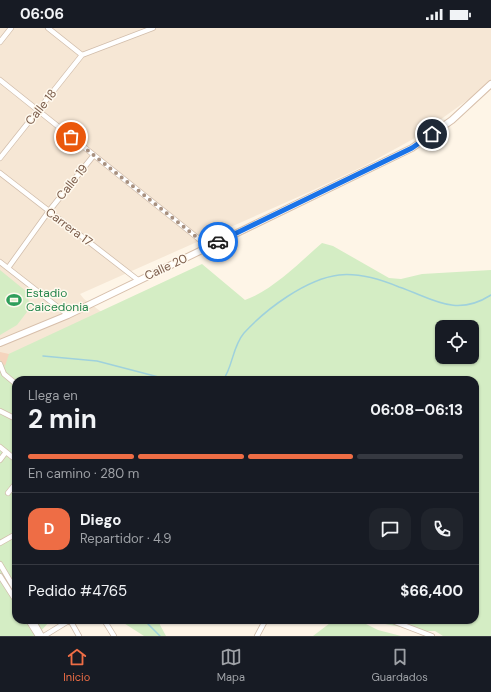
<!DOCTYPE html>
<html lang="es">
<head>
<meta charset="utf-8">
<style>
  :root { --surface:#171b24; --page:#20242c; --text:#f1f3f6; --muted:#9ea1a6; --line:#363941; --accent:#ee6d45 }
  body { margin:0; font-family:"DM Sans",sans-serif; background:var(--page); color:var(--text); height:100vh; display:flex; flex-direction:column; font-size:15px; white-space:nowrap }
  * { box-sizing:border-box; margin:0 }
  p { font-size:13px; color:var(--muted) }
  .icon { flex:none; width:22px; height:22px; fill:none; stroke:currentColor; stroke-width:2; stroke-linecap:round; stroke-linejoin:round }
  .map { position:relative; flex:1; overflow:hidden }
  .side { position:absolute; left:12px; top:348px; width:467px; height:248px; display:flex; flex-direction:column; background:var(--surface); border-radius:12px; box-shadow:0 1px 3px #0004 }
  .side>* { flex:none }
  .tools { position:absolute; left:435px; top:292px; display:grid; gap:8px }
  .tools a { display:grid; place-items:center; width:44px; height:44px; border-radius:8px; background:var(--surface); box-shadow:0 1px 3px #0004; font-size:20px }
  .pin { position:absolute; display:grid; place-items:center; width:34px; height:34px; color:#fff; margin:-17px; border:2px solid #fff; border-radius:50%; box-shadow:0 1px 4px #0007 }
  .courier { position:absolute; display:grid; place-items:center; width:40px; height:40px; margin:-20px; border:3px solid #1a73e8; border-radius:50%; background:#fff; color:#222; box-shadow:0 1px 5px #0007 }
  .headline em { font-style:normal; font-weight:700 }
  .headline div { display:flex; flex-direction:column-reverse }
  .headline { display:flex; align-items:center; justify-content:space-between; height:68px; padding:0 16px }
  h1 { font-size:26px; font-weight:700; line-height:30px }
  .bar { display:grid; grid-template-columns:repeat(4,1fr); gap:6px 4px; align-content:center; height:48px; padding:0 16px }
  .bar i { height:5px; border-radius:3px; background:var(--line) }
  .bar .current { background:var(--accent) }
  .bar p { grid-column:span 4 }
  .line { display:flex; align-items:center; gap:10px; padding:0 16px; border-top:1px solid var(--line) }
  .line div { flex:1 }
  .round { display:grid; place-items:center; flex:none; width:42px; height:42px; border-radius:12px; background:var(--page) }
  .status { display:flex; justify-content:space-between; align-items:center; height:28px; padding:0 20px; background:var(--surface); direction:ltr }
  .status svg { height:11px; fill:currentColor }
  .tab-bar { display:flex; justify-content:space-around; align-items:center; height:56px; border-top:1px solid var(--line); background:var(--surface); font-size:11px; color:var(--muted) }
  .tab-bar a { display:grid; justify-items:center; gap:2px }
  .tab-bar .current { color:var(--accent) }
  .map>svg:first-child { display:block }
  .residential { fill:#f6e7d5 }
  .green { fill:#d4edc4; fill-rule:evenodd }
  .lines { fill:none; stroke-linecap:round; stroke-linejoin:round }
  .stream { stroke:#9fd1dc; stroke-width:1.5 }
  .building { fill:#f5d4bd }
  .street-casing { stroke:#d1bdab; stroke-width:6 }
  .secondary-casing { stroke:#d7bfab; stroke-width:8 }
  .street { stroke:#fff; stroke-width:4.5 }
  .secondary { stroke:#fff; stroke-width:6 }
  .done { stroke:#a89180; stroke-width:4; stroke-dasharray:0 7.2 }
  .route { stroke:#1a73e8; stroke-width:5 }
  .labels { text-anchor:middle; stroke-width:3; stroke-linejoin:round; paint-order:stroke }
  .street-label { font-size:12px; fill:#7a5b49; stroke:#fff9ee }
  .leisure-label { font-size:12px; fill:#27864d; stroke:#fff9ee; text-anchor:start }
</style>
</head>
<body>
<div class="status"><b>06:06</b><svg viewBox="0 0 49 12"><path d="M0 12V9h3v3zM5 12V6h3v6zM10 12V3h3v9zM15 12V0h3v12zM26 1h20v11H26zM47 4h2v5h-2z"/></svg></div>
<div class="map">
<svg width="491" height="608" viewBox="0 0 491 608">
  <rect width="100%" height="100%" fill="#fef5e7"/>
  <path class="residential" d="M0 0H491V55L415 110 364 138 307 165 80 266 84 271 131 306 0 358Z"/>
  <path class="green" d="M322 215 333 218 389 250 401 251 422 246 491 242V225V608H443L435 603H422L380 595 372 592H475V352H16V592H51L38 606 40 608H0V330L202 236 245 272C273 262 300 234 322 215ZM442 299H472V329H442Z
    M0 242 27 264 30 280 17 297 0 307Z
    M119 592H160V597L166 608H144Z
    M334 592H358L378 602 401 608H313Z"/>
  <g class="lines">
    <path class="stream" d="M43 328 97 333 170 352
      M223 352C233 339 232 319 244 305 266 281 306 251 339 247 358 245 382 252 399 259 432 270 455 290 491 267
      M144 592 160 608"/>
  </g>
  <path class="building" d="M0 324 9 326 5 338 0 332Z"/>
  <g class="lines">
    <g class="street-casing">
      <path id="street" d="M48 0 82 27
        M0 14 11 0
        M82 27 153 0
        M0 52 209 219
        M0 130 82 27
        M0 145 138 252
        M0 234 68 287
        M8 240 49 183 94 127
        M0 336 4 346 16 356
        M0 383 16 391
        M0 419 16 432
        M0 432 6 424
        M8 465 16 455
        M0 515 16 506
        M0 536 16 563
        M0 548 16 573
        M28 592 38 608
        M33 592 42 608
        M104 592 114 608
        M390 592 432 608
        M44 608 70 592 79 608
        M257 608 265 593"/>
    </g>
    <g class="secondary-casing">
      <path id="secondary" d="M0 315 68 287 412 120 452 92 491 56"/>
    </g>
    <use href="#street" class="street"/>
    <use href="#secondary" class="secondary"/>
  </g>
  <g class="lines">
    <path class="done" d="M71 109 209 219 218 214"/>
    <path class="route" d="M218 214 412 120 432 106"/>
  </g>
  <defs>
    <g id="stadium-bare" transform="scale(1.2)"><path d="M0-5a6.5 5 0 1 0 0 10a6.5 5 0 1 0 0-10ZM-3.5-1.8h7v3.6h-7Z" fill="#2e9e5b" stroke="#fff9ee" stroke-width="2.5" paint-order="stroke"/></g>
  </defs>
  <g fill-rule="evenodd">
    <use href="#stadium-bare" x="14" y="272"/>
  </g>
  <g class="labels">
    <g class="street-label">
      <text transform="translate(41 79) rotate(-51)" y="4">Calle 18</text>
      <text transform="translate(72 154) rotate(-51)" y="4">Calle 19</text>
      <text transform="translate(69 199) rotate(37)" y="4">Carrera 17</text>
      <text transform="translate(166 239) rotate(-25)" y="4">Calle 20</text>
    </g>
    <g class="leisure-label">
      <text x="26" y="269">Estadio<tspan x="26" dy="14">Caicedonia</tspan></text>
    </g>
  </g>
</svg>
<div class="tools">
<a><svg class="icon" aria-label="locate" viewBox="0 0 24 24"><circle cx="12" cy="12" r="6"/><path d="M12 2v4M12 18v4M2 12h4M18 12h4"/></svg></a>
</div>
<div class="pin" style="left:71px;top:109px;background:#ea580c"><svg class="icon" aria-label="bag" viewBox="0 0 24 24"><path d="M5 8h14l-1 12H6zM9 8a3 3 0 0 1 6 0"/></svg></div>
<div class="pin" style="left:432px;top:106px;background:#1f2937"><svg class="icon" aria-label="home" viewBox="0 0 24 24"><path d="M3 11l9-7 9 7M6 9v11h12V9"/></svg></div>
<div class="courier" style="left:218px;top:214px"><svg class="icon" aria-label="car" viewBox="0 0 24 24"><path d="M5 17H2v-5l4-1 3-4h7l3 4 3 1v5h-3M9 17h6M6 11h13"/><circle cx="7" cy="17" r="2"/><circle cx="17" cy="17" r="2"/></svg></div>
<section class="side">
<div class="headline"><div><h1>2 min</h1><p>Llega en</p></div><em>06:08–06:13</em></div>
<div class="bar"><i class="current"></i><i class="current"></i><i class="current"></i><i></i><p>En camino · 280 m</p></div>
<div class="line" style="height:72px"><b class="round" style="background:var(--accent);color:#fff">D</b><div><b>Diego</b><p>Repartidor · 4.9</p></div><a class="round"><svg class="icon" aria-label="chat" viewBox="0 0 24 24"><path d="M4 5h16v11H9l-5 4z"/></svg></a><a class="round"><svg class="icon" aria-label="phone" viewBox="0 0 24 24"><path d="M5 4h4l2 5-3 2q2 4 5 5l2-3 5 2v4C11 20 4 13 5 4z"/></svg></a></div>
<div class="line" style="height:52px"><div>Pedido #4765</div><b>$66,400</b></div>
</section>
</div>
<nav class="tab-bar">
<a class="current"><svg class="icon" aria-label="home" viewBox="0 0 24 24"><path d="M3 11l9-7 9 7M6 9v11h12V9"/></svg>Inicio</a>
<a><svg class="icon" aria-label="map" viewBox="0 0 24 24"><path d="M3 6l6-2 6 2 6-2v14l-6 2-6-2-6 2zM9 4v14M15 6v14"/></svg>Mapa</a>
<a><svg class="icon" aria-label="saved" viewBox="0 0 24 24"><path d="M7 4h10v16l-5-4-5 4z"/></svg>Guardados</a>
</nav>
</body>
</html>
